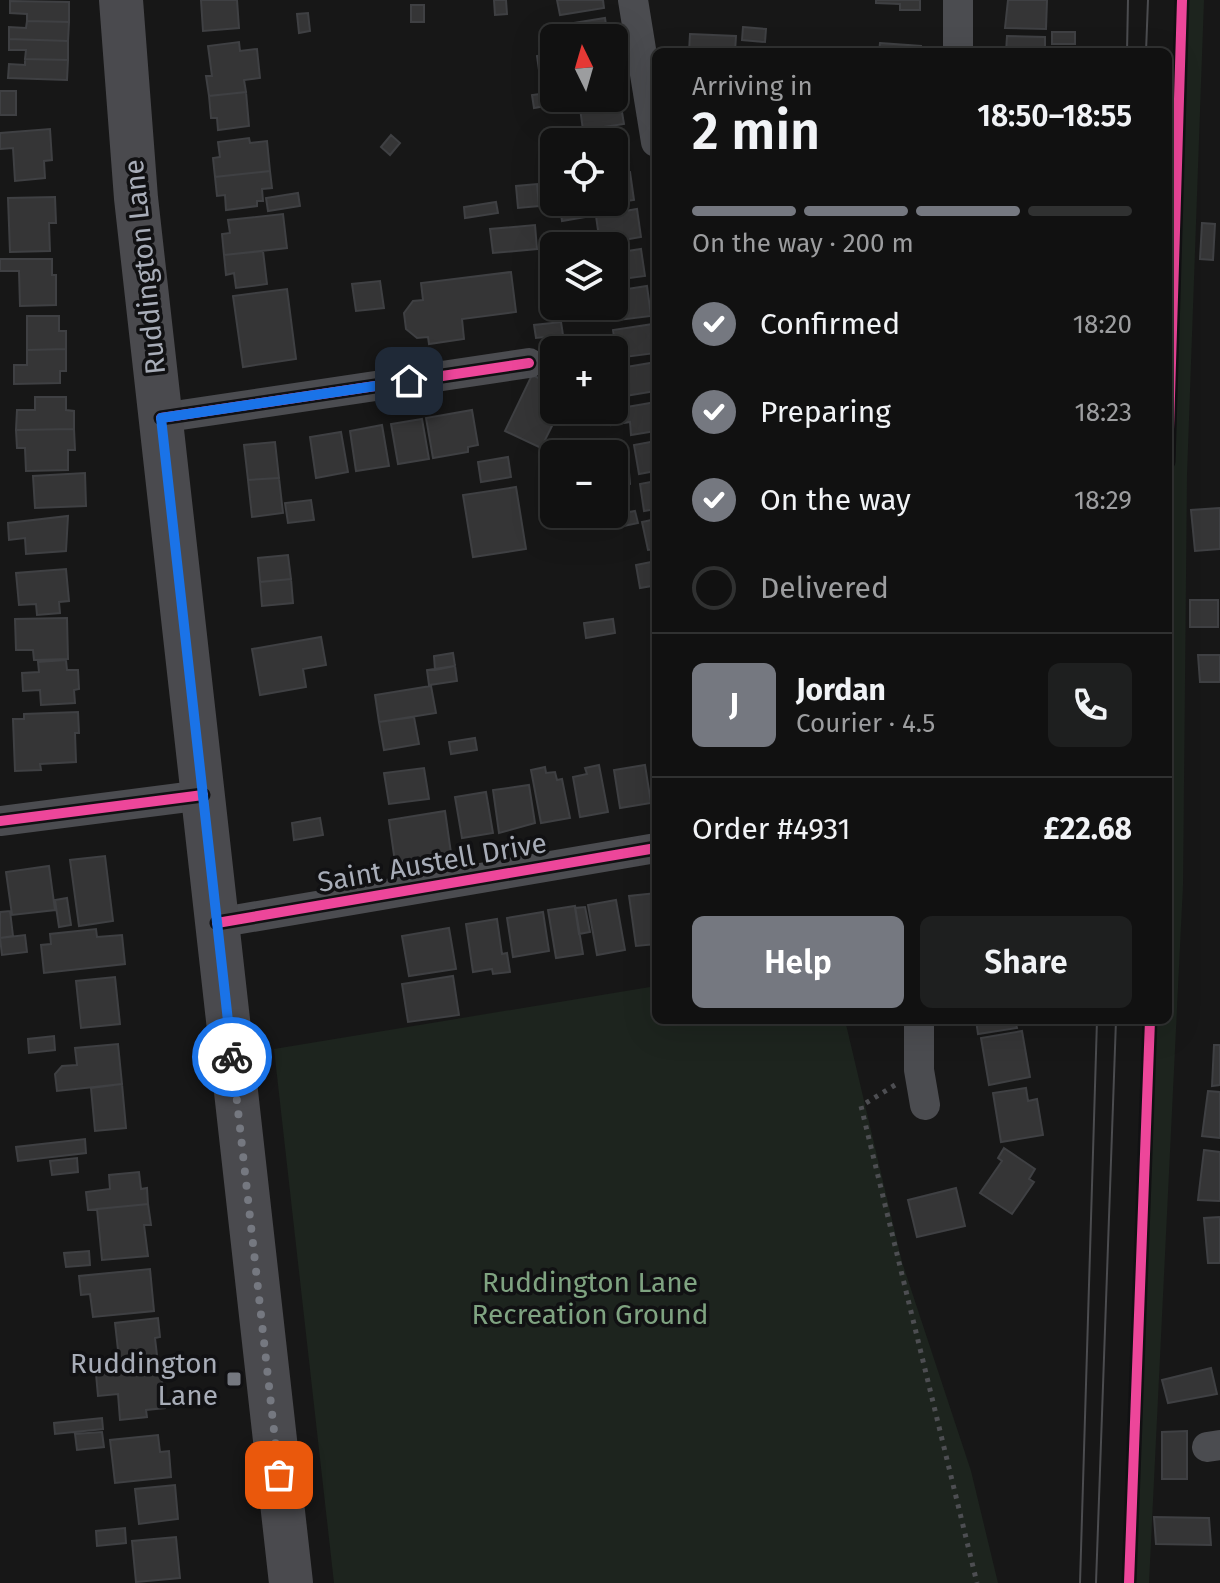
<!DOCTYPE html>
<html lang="en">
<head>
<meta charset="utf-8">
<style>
  :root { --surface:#111; --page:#1e1f1f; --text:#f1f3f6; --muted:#9c9d9f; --line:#303131; --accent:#757880 }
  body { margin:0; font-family:"Fira Sans",sans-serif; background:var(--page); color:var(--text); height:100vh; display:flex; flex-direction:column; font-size:30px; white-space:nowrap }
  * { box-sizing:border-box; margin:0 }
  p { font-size:26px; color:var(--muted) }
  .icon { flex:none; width:44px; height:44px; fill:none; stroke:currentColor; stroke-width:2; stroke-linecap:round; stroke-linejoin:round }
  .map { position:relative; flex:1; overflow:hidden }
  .side { position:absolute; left:652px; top:48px; width:520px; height:976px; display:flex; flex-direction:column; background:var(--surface); border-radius:12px; box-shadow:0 8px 32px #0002,0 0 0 2px var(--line) }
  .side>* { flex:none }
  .needle { width:52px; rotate:355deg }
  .fabs { position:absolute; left:540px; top:24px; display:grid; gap:16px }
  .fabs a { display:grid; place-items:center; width:88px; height:88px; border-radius:12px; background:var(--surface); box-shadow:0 8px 32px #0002,0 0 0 2px var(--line); font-size:40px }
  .pin { position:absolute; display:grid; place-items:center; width:68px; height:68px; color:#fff; margin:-34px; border-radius:16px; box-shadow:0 4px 12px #0006 }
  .courier { position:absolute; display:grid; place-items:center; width:80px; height:80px; margin:-40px; border:6px solid #1a73e8; border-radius:50%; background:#fff; color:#222; box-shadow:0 2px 10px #0007 }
  .head em { font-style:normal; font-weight:600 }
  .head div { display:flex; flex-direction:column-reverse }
  .head { display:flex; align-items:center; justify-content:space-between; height:136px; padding:0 40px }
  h1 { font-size:52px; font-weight:600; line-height:60px }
  .bar { display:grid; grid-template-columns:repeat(4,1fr); gap:12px 8px; align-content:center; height:96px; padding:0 40px }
  .bar i { height:10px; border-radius:6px; background:var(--line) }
  .bar .selected { background:var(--accent) }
  .bar p { grid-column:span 4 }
  .line { display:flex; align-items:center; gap:20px; padding:0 40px; border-top:2px solid var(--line) }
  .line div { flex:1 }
  .round { display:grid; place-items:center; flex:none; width:84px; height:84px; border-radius:12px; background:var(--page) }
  ol { padding:0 40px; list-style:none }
  li { display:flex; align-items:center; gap:24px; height:88px }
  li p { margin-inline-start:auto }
  li .icon { padding:8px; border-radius:50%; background:var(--accent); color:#fff; stroke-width:4 }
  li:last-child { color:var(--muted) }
  li i { width:44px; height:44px; border:4px solid var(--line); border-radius:50% }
  .action { display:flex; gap:16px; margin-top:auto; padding:16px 40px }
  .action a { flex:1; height:92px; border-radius:12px; background:var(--accent); color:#fff; font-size:32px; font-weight:600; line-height:92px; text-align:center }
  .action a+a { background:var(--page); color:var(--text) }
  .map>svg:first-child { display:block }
  .green { fill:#1d241e }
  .building { fill:#353536; stroke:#3f4043; stroke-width:2 }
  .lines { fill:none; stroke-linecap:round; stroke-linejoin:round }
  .path { stroke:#4d4e52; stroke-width:5; stroke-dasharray:4 6; stroke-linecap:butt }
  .minor { stroke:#4b4c50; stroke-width:30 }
  .secondary { stroke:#4a4a4e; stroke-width:44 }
  .tram { stroke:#4b4c4f; stroke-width:2 }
  .cycleway-casing { stroke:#111113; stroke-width:15 }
  .cycleway { stroke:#ed469a; stroke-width:10 }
  .done { stroke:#757880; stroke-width:8; stroke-dasharray:0 14.4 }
  .route { stroke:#1a73e8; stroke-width:10 }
  .poi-dot { fill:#757880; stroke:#111113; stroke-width:3 }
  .labels { text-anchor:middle; stroke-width:7; stroke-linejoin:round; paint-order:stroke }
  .street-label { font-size:28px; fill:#a8adb8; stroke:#111113 }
  .park-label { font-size:28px; fill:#7fa381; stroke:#111113 }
  .poi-label { font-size:28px; fill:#a8adb8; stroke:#111113; text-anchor:end }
</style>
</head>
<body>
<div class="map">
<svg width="1220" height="1583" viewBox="0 0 1220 1583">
  <rect width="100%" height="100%" fill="#171717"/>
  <path class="green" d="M1187 0H1204L1187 475 1183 885 1149 1583H1132L1155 1020H1168V591Z
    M656 986V1020H845L902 1262 971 1471 998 1583H334L274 1049Z"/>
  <path class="building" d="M201 0H237L239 28 203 31Z
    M494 0H506L507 14 495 15Z
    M557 0H603L604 8 560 15Z
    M876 0H920V10H900V4L876 3Z
    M1008 0H1047L1046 29 1005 28Z
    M10 1 69 2V22L27 21V14L10 13Z
    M411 5H424V22H411Z
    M308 13 310 31 299 33 297 14Z
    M605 18 608 38H569L567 24Z
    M27 21 69 22 68 41 9 39V27L26 28Z
    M743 27 766 29 765 42 742 40Z
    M1052 32H1075V44H1052Z
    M690 34 736 36 735 52H689Z
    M1007 36 1045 37V52H1003H1006Z
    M9 39 68 41V60L25 59 26 50H9Z
    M239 42 240 51 257 49 260 78 244 80 246 92 209 96 206 76H212L208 46Z
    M880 43 921 46V52H879Z
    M554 53V67L539 70 537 56Z
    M25 59 68 60 67 80 8 78 9 64 25 65Z
    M0 91H16V115H0Z
    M246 92 249 126 218 130 217 118H211L209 96Z
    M554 92 557 104 534 108 532 95Z
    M619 94 624 124 583 130 579 101 614 98Z
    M50 129 52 160 44 161 45 178 15 181 13 148 0 149V133Z
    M624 132 629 162 614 164V142H584V139Z
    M391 135 400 143 390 155 381 147Z
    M249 138 250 143 267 141 270 171 215 177 213 158 220 157 218 142Z
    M270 171 272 188 262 189 263 201H257V206L226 210 225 195 217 196 215 177Z
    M630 172 634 200 586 207V202H614V174Z
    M537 184 539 206 518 208 516 186Z
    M298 193 300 206 268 211 266 198Z
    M55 197 56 223H49L50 251 10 252 8 198Z
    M496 202 498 213 465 218 464 207Z
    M585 204 586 217 562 221 560 207Z
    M637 209 641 237 600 244 596 216Z
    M283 214 287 248 224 255 222 234 230 233 228 220Z
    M1202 223 1215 224 1213 260 1200 259Z
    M535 225 537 249 493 253 490 229Z
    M641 249 645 276 614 280V253Z
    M263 251 267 284 236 288 234 273 226 275 224 255Z
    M0 259H52V275H56V305L20 306 19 271H0Z
    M511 272 516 312 462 319 464 339 429 344 428 337 417 338 406 329 404 313 413 301 423 300 421 283Z
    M380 281 384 308 356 311 352 284Z
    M647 286 651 316 611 321 609 306H614V291Z
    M287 289 296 359 243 367 233 296Z
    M27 316H59V331H66V349L27 350Z
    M561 322 563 335 536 338 534 325Z
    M653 324 656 353 617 358 613 330Z
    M66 349V371H60V383L14 384V365H27V350Z
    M656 362V391L625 396 620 368Z
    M532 375 554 385V410H560L541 448 505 431Z
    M35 397H66V410L74 411V429L16 430 17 410H35Z
    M656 402V431L631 435 630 422 611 425 609 410Z
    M472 410 478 445 468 447V452L433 458 426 418Z
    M422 419 429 459 398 464 391 424Z
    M382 425 389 466 356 471 350 431Z
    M74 429 75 450H68V470L26 471 25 448H17L16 430Z
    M341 432 348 472 316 478 310 437Z
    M656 441V471L639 474 634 445Z
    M275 442 279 478 248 480 244 445Z
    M508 457 511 477 481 482 478 462Z
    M629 472 630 484 614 487V475Z
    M85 473 86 506 35 508 33 476Z
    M279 478 283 513 252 517 248 480Z
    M656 481V509L644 511 640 484Z
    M516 487 526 549 473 557 463 495Z
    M311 500 314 520 288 523 285 503Z
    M1220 508V549L1195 551 1191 510Z
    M635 511 638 523 614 528 612 515Z
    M68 516 66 551 26 554 25 538 9 540 8 523Z
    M656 519V549L648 550 642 522Z
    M288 555 291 579 260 582 258 558Z
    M656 561V590H653L652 586 640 588 636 565Z
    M66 569 69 601 59 602 60 613 37 615 36 604 19 605 16 573Z
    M291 579 293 603 262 606 260 582Z
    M1190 600H1218V627H1190Z
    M67 618 68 659 34 660 33 650H16L15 619Z
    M613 619 615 633 586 638 584 623Z
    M321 637 326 665 303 669 306 687 260 695 252 649Z
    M453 653 455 666 435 670 434 656Z
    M1198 655H1220V682H1200Z
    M66 660 67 670H78L79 689 74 690 75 703 41 705 40 690 23 691 22 673 39 672 38 662Z
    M455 666 457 681 429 685 427 670Z
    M431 686 436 713 379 722 375 695Z
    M78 712 79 733H75L76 762 40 764 41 770 15 771 13 719H24V714Z
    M414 717 419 744 384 750 379 722Z
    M475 738 477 750 451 754 449 742Z
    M599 765 608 812 580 817 573 777 587 774 585 768Z
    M645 765 651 803 620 808 614 770Z
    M545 767 546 773 555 772 557 780 562 779 570 818 541 823 531 770Z
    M424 768 429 799 389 804 384 773Z
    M529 785 535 823 499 833 493 790Z
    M486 792 493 833 462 838 455 797Z
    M445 811 451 853 395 862 389 820Z
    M320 818 323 835 294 840 292 823Z
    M105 856 113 921 79 926 70 860Z
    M49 866 55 910 12 915 6 872Z
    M656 893V944L636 946 629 896Z
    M67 898 71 925 59 927 55 900Z
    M616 900 625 950 597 955 588 905Z
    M575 906 583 954 556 958 548 910Z
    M585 907 590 932 579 934 575 908Z
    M10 911 13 936 0 938V912Z
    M543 912 549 951 513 957 507 918Z
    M497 919 502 954 507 953 510 972 493 974 492 969 473 972 466 924Z
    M449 928 456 969 409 976 402 936Z
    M96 929 97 937 122 935 125 964 44 973 41 945 51 944 50 934Z
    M25 935 27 952 2 955 0 938Z
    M453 976 459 1015 408 1022 402 984Z
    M115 977 120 1024 81 1028 76 981Z
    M976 1020H1015L1017 1028 978 1034Z
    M1022 1031 1030 1077 989 1085 981 1038Z
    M54 1036 55 1050 29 1053 28 1039Z
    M118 1044 122 1084 57 1091 55 1074 62 1066 77 1065 75 1048Z
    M1214 1045H1220V1085L1212 1086Z
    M122 1084 126 1128 95 1131 91 1088Z
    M1026 1088 1028 1101 1037 1099 1043 1135 1001 1142 993 1093Z
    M1208 1091 1220 1092V1138L1202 1136Z
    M85 1139 86 1153 18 1161 16 1147Z
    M1004 1148 1035 1169 1029 1179 1034 1182 1012 1214 980 1193 1002 1161 998 1158Z
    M1204 1150 1220 1152V1201L1198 1200Z
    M77 1158 78 1172 52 1175 50 1161Z
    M139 1172 141 1189 147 1188 148 1204 88 1210 86 1192 110 1189 109 1175Z
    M956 1188 965 1226 917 1237 908 1200Z
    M148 1204 151 1225H144L148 1256 102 1260 97 1209Z
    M1220 1217V1263H1208L1204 1218Z
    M89 1251 90 1265 66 1267 64 1253Z
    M150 1269 154 1311 93 1317 90 1294 81 1295 79 1276Z
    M158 1318 160 1337 155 1338 158 1364 120 1368 115 1323Z
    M1211 1368 1217 1394 1168 1403 1162 1380Z
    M142 1369V1373L161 1371 165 1408 146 1410 147 1417 120 1420 118 1394 98 1396 96 1374Z
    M102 1418 103 1429 55 1434 54 1423Z
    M1187 1431V1479H1162V1432Z
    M102 1432 104 1447 77 1450 75 1434Z
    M158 1435 160 1452 169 1451 171 1477 115 1483 110 1440Z
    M175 1485 178 1519 139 1524 135 1489Z
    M1154 1517 1209 1518 1211 1545 1156 1544Z
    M125 1528 126 1543 97 1546 96 1531Z
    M176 1537 180 1578 136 1582 132 1541Z"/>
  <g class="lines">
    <path class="path" d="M895 1085 861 1106 977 1583"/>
    <path class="minor" d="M633 0 656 142
      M958 0V52
      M161 418 529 363
      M0 821 203 795
      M217 923 656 848
      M919 1020V1070L925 1105
      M1207 1447 1220 1445"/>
    <path class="secondary" d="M121 0 136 198 291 1583"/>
    <path class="tram" d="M1127 52 1128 0
      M1146 52 1148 0
      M1080 1583 1097 1020
      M1096 1583 1116 1020"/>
    <g class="cycleway-casing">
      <path id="cycleway" d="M161 418 529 363
        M1168 462 1182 0
        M0 821 203 795
        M217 923 656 848
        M1129 1583 1150 1020"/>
    </g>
    <use href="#cycleway" class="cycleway"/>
  </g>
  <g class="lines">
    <path class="done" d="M232 1057 279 1475"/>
    <path class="route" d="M232 1057 161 418 409 381"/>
  </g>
  <rect class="poi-dot" x="226" y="1371" width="16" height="16" rx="4"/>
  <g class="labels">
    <g class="street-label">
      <text transform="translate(144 267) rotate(-96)" y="10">Ruddington Lane</text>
      <text transform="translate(432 862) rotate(-10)" y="10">Saint Austell Drive</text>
    </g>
    <g class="park-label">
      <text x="590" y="1292">Ruddington Lane<tspan x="590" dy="32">Recreation Ground</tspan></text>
    </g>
    <g class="poi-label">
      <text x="218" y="1373">Ruddington<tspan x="218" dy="32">Lane</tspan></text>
    </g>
  </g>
</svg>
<div class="fabs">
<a><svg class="needle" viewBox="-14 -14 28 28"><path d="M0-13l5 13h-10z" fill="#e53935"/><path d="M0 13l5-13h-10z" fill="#9c9d9f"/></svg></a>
<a><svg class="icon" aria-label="locate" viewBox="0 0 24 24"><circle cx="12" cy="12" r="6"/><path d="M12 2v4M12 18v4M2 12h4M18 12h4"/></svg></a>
<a><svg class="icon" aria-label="layers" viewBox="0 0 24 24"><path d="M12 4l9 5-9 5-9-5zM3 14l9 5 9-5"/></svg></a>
<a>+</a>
<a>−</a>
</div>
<div class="pin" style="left:279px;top:1475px;background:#ea580c"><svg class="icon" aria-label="bag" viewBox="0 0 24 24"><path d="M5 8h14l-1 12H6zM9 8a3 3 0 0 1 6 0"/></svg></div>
<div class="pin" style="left:409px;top:381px;background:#1f2937"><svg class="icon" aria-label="home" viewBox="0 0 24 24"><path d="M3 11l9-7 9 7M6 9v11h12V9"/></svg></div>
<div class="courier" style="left:232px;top:1057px"><svg class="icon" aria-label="bike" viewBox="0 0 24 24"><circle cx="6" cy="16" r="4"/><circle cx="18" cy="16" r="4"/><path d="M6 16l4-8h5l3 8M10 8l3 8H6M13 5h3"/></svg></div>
<section class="side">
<div class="head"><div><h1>2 min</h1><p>Arriving in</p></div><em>18:50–18:55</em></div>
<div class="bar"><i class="selected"></i><i class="selected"></i><i class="selected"></i><i></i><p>On the way · 200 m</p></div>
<ol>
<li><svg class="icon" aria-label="check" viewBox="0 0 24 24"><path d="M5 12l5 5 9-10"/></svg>Confirmed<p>18:20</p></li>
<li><svg class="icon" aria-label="check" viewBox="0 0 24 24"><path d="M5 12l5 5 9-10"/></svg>Preparing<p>18:23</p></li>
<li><svg class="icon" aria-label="check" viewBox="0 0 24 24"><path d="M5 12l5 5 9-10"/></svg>On the way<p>18:29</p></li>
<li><i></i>Delivered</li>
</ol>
<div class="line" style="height:144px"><b class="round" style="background:var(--accent);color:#fff">J</b><div><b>Jordan</b><p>Courier · 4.5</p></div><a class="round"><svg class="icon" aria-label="phone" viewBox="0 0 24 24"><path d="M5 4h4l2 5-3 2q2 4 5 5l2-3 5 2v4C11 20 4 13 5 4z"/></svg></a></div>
<div class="line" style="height:104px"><div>Order #4931</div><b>£22.68</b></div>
<div class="action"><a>Help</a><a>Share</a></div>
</section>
</div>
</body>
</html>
